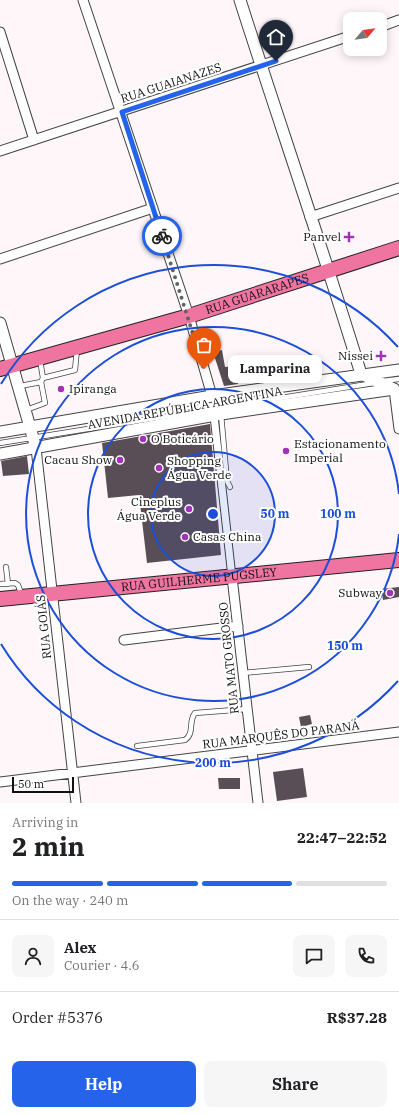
<!DOCTYPE html>
<html lang="en">
<head>
<meta charset="utf-8">
<style>
  :root { --surface:#fff; --page:#f6f6f6; --text:#202124; --muted:#757577; --line:#e0e0e0; --accent:#2563eb }
  body { margin:0; font-family:"IBM Plex Serif",serif; background:var(--page); color:var(--text); height:100vh; display:flex; flex-direction:column; font-size:15px; white-space:nowrap }
  * { box-sizing:border-box; margin:0 }
  p { font-size:13px; color:var(--muted) }
  .icon { flex:none; width:22px; height:22px; fill:none; stroke:currentColor; stroke-width:2; stroke-linecap:round; stroke-linejoin:round }
  .map { position:relative; height:803px; overflow:hidden }
  .details { display:flex; flex-direction:column; background:var(--surface); flex:1 }
  .details>* { flex:none }
  .needle { width:26px; rotate:61deg }
  .buttons { position:absolute; left:343px; top:12px; display:grid; gap:8px }
  .buttons a { display:grid; place-items:center; width:44px; height:44px; border-radius:8px; background:var(--surface); box-shadow:0 2px 10px #0003; font-size:20px }
  .scale { position:absolute; left:12px; bottom:10px; width:62px; box-sizing:border-box; padding-left:4px; border:2px solid #111; border-top:0; font-size:11px; line-height:14px; white-space:nowrap; color:#111; -webkit-text-stroke:3px #fff; paint-order:stroke }
  .pin { position:absolute; display:grid; place-items:center; width:34px; height:34px; color:#fff; margin:-41px -17px; border-radius:50% 50% 50% 0; rotate:-45deg; box-shadow:0 0 4px #0007 }
  .pin .icon { rotate:45deg }
  .courier { position:absolute; display:grid; place-items:center; width:40px; height:40px; margin:-20px; border:3px solid #2563eb; border-radius:50%; background:#fff; color:#222; box-shadow:0 1px 5px #0007 }
  .bubble { position:absolute; height:28px; border-radius:8px; background:var(--surface); box-shadow:0 2px 10px #0003; font-size:13px; font-weight:700; line-height:28px; text-align:center }
  .head em { font-style:normal; font-weight:700 }
  .head div { display:flex; flex-direction:column-reverse }
  .head { display:flex; align-items:center; justify-content:space-between; height:68px; padding:0 12px }
  h1 { font-size:26px; font-weight:700; line-height:30px }
  .bar { display:grid; grid-template-columns:repeat(4,1fr); gap:6px 4px; align-content:center; height:48px; padding:0 12px }
  .bar i { height:5px; border-radius:3px; background:var(--line) }
  .bar .current { background:var(--accent) }
  .bar p { grid-column:span 4 }
  .line { display:flex; align-items:center; gap:10px; padding:0 12px; border-top:1px solid var(--line) }
  .line div { flex:1 }
  .round { display:grid; place-items:center; flex:none; width:42px; height:42px; border-radius:8px; background:var(--page) }
  .action { display:flex; gap:8px; margin-top:auto; padding:8px 12px }
  .action a { flex:1; height:46px; border-radius:8px; background:var(--accent); color:#fff; font-size:16px; font-weight:700; line-height:46px; text-align:center }
  .action a+a { background:var(--page); color:var(--text) }
  .map>svg:first-child { display:block }
  .building { fill:#594e56 }
  .lines { fill:none; stroke-linecap:round; stroke-linejoin:round }
  .service-casing { stroke:#444; stroke-width:6 }
  .pedestrian-casing { stroke:#444; stroke-width:9 }
  .minor-casing { stroke:#444; stroke-width:11 }
  .tertiary-casing { stroke:#444; stroke-width:13 }
  .primary-casing { stroke:#222; stroke-width:16 }
  .service { stroke:#fff; stroke-width:4.5 }
  .pedestrian { stroke:#fff; stroke-width:7 }
  .minor { stroke:#fff; stroke-width:9 }
  .tertiary { stroke:#fff; stroke-width:11 }
  .primary { stroke:#ef74a0; stroke-width:14 }
  .done { stroke:#646162; stroke-width:4; stroke-dasharray:0 7.2 }
  .route { stroke:#2563eb; stroke-width:5 }
  .ring { fill:none; stroke:#1d4ed8; stroke-width:2 }
  .poi-dot { fill:#a431b9; stroke:#fff; stroke-width:1.5 }
  .labels { text-anchor:middle; stroke-width:4; stroke-linejoin:round; paint-order:stroke }
  .street-label { font-size:12px; fill:#111; stroke:#fff }
  .poi-label { font-size:12px; fill:#111; stroke:#fff; text-anchor:end }
  .centre { fill:#1d4ed8; stroke:#fff; stroke-width:2 }
  .ring-label { font-size:12px; text-anchor:middle; font-weight:bold; fill:#1d4ed8; stroke:#fff; stroke-width:4; stroke-linejoin:round; paint-order:stroke }
</style>
</head>
<body>
<div class="map">
<svg width="399" height="803" viewBox="0 0 399 803">
  <rect width="100%" height="100%" fill="#fef6f8"/>
  <path class="building" d="M222 350 225 367 235 366 238 384 224 386 213 352Z
    M210 424 221 555 147 563 139 495 108 498 102 443Z
    M27 456 29 474 3 476 1 461Z
    M399 587V597L383 600 381 589Z
    M310 715 312 724 301 727 299 717Z
    M303 768 307 797 277 801 273 772Z
    M218 778H240V789H219Z"/>
  <g class="lines">
    <g class="service-casing">
      <path id="service" d="M40 360 43 378
        M383 381 399 379
        M20 386 41 382
        M26 410 45 403 41 382 43 378 75 370 77 349
        M221 414 227 481 230 487
        M0 443 374 383
        M6 567 8 584
        M0 584 15 583 18 585 22 596
        M243 673 309 667
        M137 746 185 740C195 733 188 721 195 713L247 709"/>
    </g>
    <g class="pedestrian-casing">
      <path id="pedestrian" d="M214 416 232 577"/>
    </g>
    <g class="minor-casing">
      <path id="minor" d="M83 0 189 316 212 396
        M380 27 399 20
        M0 32 34 140
        M0 151 350 36
        M310 217 399 188
        M0 259 153 208
        M394 389 399 429
        M36 448 76 803
        M232 577 258 803
        M124 640 238 626
        M0 782 399 732"/>
    </g>
    <g class="tertiary-casing">
      <path id="tertiary" d="M240 0C280 125 323 249 361 374L394 389
        M0 323 36 448
        M0 432 212 396 399 370
        M0 454 221 414 394 389"/>
    </g>
    <g class="primary-casing">
      <g id="primary">
        <path id="s1" d="M0 369 189 316 399 248"/>
        <path id="s2" d="M0 599 399 560"/>
      </g>
    </g>
    <use href="#service" class="service"/>
    <use href="#pedestrian" class="pedestrian"/>
    <use href="#minor" class="minor"/>
    <use href="#tertiary" class="tertiary"/>
    <use href="#primary" class="primary"/>
  </g>
  <g class="lines">
    <path class="done" d="M162 236 204 369"/>
    <path class="route" d="M162 236 122 112 276 61"/>
  </g>
  <circle cx="213" cy="514" r="62" fill="#1d4ed8" fill-opacity=".12"/>
  <g class="ring">
    <circle cx="213" cy="514" r="62"/>
    <circle cx="213" cy="514" r="125"/>
    <path d="M399 534A187 187 0 1 1 399 494"/>
    <path d="M398 681A249 249 0 0 1 1 644M1 384A249 249 0 0 1 398 347"/>
  </g>
  <g class="poi-dot">
    <path d="M347 231h4v4h4v4h-4v4h-4v-4h-4v-4h4z"/>
    <path d="M379 350h4v4h4v4h-4v4h-4v-4h-4v-4h4z"/>
    <circle cx="61" cy="389" r="4"/>
    <circle cx="143" cy="439" r="4"/>
    <circle cx="286" cy="451" r="4"/>
    <circle cx="120" cy="460" r="4"/>
    <circle cx="159" cy="468" r="4"/>
    <circle cx="189" cy="509" r="4"/>
    <circle cx="185" cy="537" r="4"/>
    <circle cx="390" cy="593" r="4"/>
  </g>
  <g class="labels">
    <g class="street-label">
      <text transform="translate(171 83) rotate(-18)" y="4">RUA GUAIANAZES</text>
      <text dy="4" stroke="none"><textPath href="#s1" startOffset="268">RUA GUARARAPES</textPath></text>
      <text transform="translate(185 408) rotate(-10)" y="4">AVENIDA REPÚBLICA ARGENTINA</text>
      <text dy="4" stroke="none"><textPath href="#s2" startOffset="200">RUA GUILHERME PUGSLEY</textPath></text>
      <text transform="translate(44 627) rotate(-96)" y="4">RUA GOIÁS</text>
      <text transform="translate(229 658) rotate(-96)" y="4">RUA MATO GROSSO</text>
      <text transform="translate(281 735) rotate(-7)" y="4">RUA MARQUÊS DO PARANÁ</text>
    </g>
    <g class="poi-label">
      <text x="341" y="241">Panvel</text>
      <text x="373" y="360">Nissei</text>
      <text x="69" y="393" text-anchor="start">Ipiranga</text>
      <text x="151" y="443" text-anchor="start">O Boticário</text>
      <text x="294" y="448" text-anchor="start">Estacionamento<tspan x="294" dy="14">Imperial</tspan></text>
      <text x="112" y="464">Cacau Show</text>
      <text x="167" y="465" text-anchor="start">Shopping<tspan x="167" dy="14">Água Verde</tspan></text>
      <text x="181" y="506">Cineplus<tspan x="181" dy="14">Água Verde</tspan></text>
      <text x="193" y="541" text-anchor="start">Casas China</text>
      <text x="382" y="597">Subway</text>
    </g>
  </g>
  <circle cx="213" cy="514" r="6" class="centre"/>
  <g class="ring-label">
    <text x="275" y="518">50 m</text>
    <text x="338" y="518">100 m</text>
    <text x="345" y="650">150 m</text>
    <text x="213" y="767">200 m</text>
  </g>
</svg>
<div class="buttons">
<a><svg class="needle" viewBox="-14 -14 28 28"><path d="M0-13l5 13h-10z" fill="#e53935"/><path d="M0 13l5-13h-10z" fill="#757577"/></svg></a>
</div>
<div class="scale">50 m</div>
<div class="pin" style="left:204px;top:369px;background:#ea580c"><svg class="icon" aria-label="bag" viewBox="0 0 24 24"><path d="M5 8h14l-1 12H6zM9 8a3 3 0 0 1 6 0"/></svg></div>
<div class="pin" style="left:276px;top:61px;background:#1f2937"><svg class="icon" aria-label="home" viewBox="0 0 24 24"><path d="M3 11l9-7 9 7M6 9v11h12V9"/></svg></div>
<div class="courier" style="left:162px;top:236px"><svg class="icon" aria-label="bike" viewBox="0 0 24 24"><circle cx="6" cy="16" r="4"/><circle cx="18" cy="16" r="4"/><path d="M6 16l4-8h5l3 8M10 8l3 8H6M13 5h3"/></svg></div>
<div class="bubble" style="left:228px;top:355px;width:94px">Lamparina</div>
</div>
<section class="details">
<div class="head"><div><h1>2 min</h1><p>Arriving in</p></div><em>22:47–22:52</em></div>
<div class="bar"><i class="current"></i><i class="current"></i><i class="current"></i><i></i><p>On the way · 240 m</p></div>
<div class="line" style="height:72px"><a class="round"><svg class="icon" aria-label="person" viewBox="0 0 24 24"><circle cx="12" cy="8" r="4"/><path d="M4 21q1-7 8-7t8 7"/></svg></a><div><b>Alex</b><p>Courier · 4.6</p></div><a class="round"><svg class="icon" aria-label="chat" viewBox="0 0 24 24"><path d="M4 5h16v11H9l-5 4z"/></svg></a><a class="round"><svg class="icon" aria-label="phone" viewBox="0 0 24 24"><path d="M5 4h4l2 5-3 2q2 4 5 5l2-3 5 2v4C11 20 4 13 5 4z"/></svg></a></div>
<div class="line" style="height:52px"><div>Order #5376</div><b>R$37.28</b></div>
<div class="action"><a>Help</a><a>Share</a></div>
</section>
</body>
</html>
